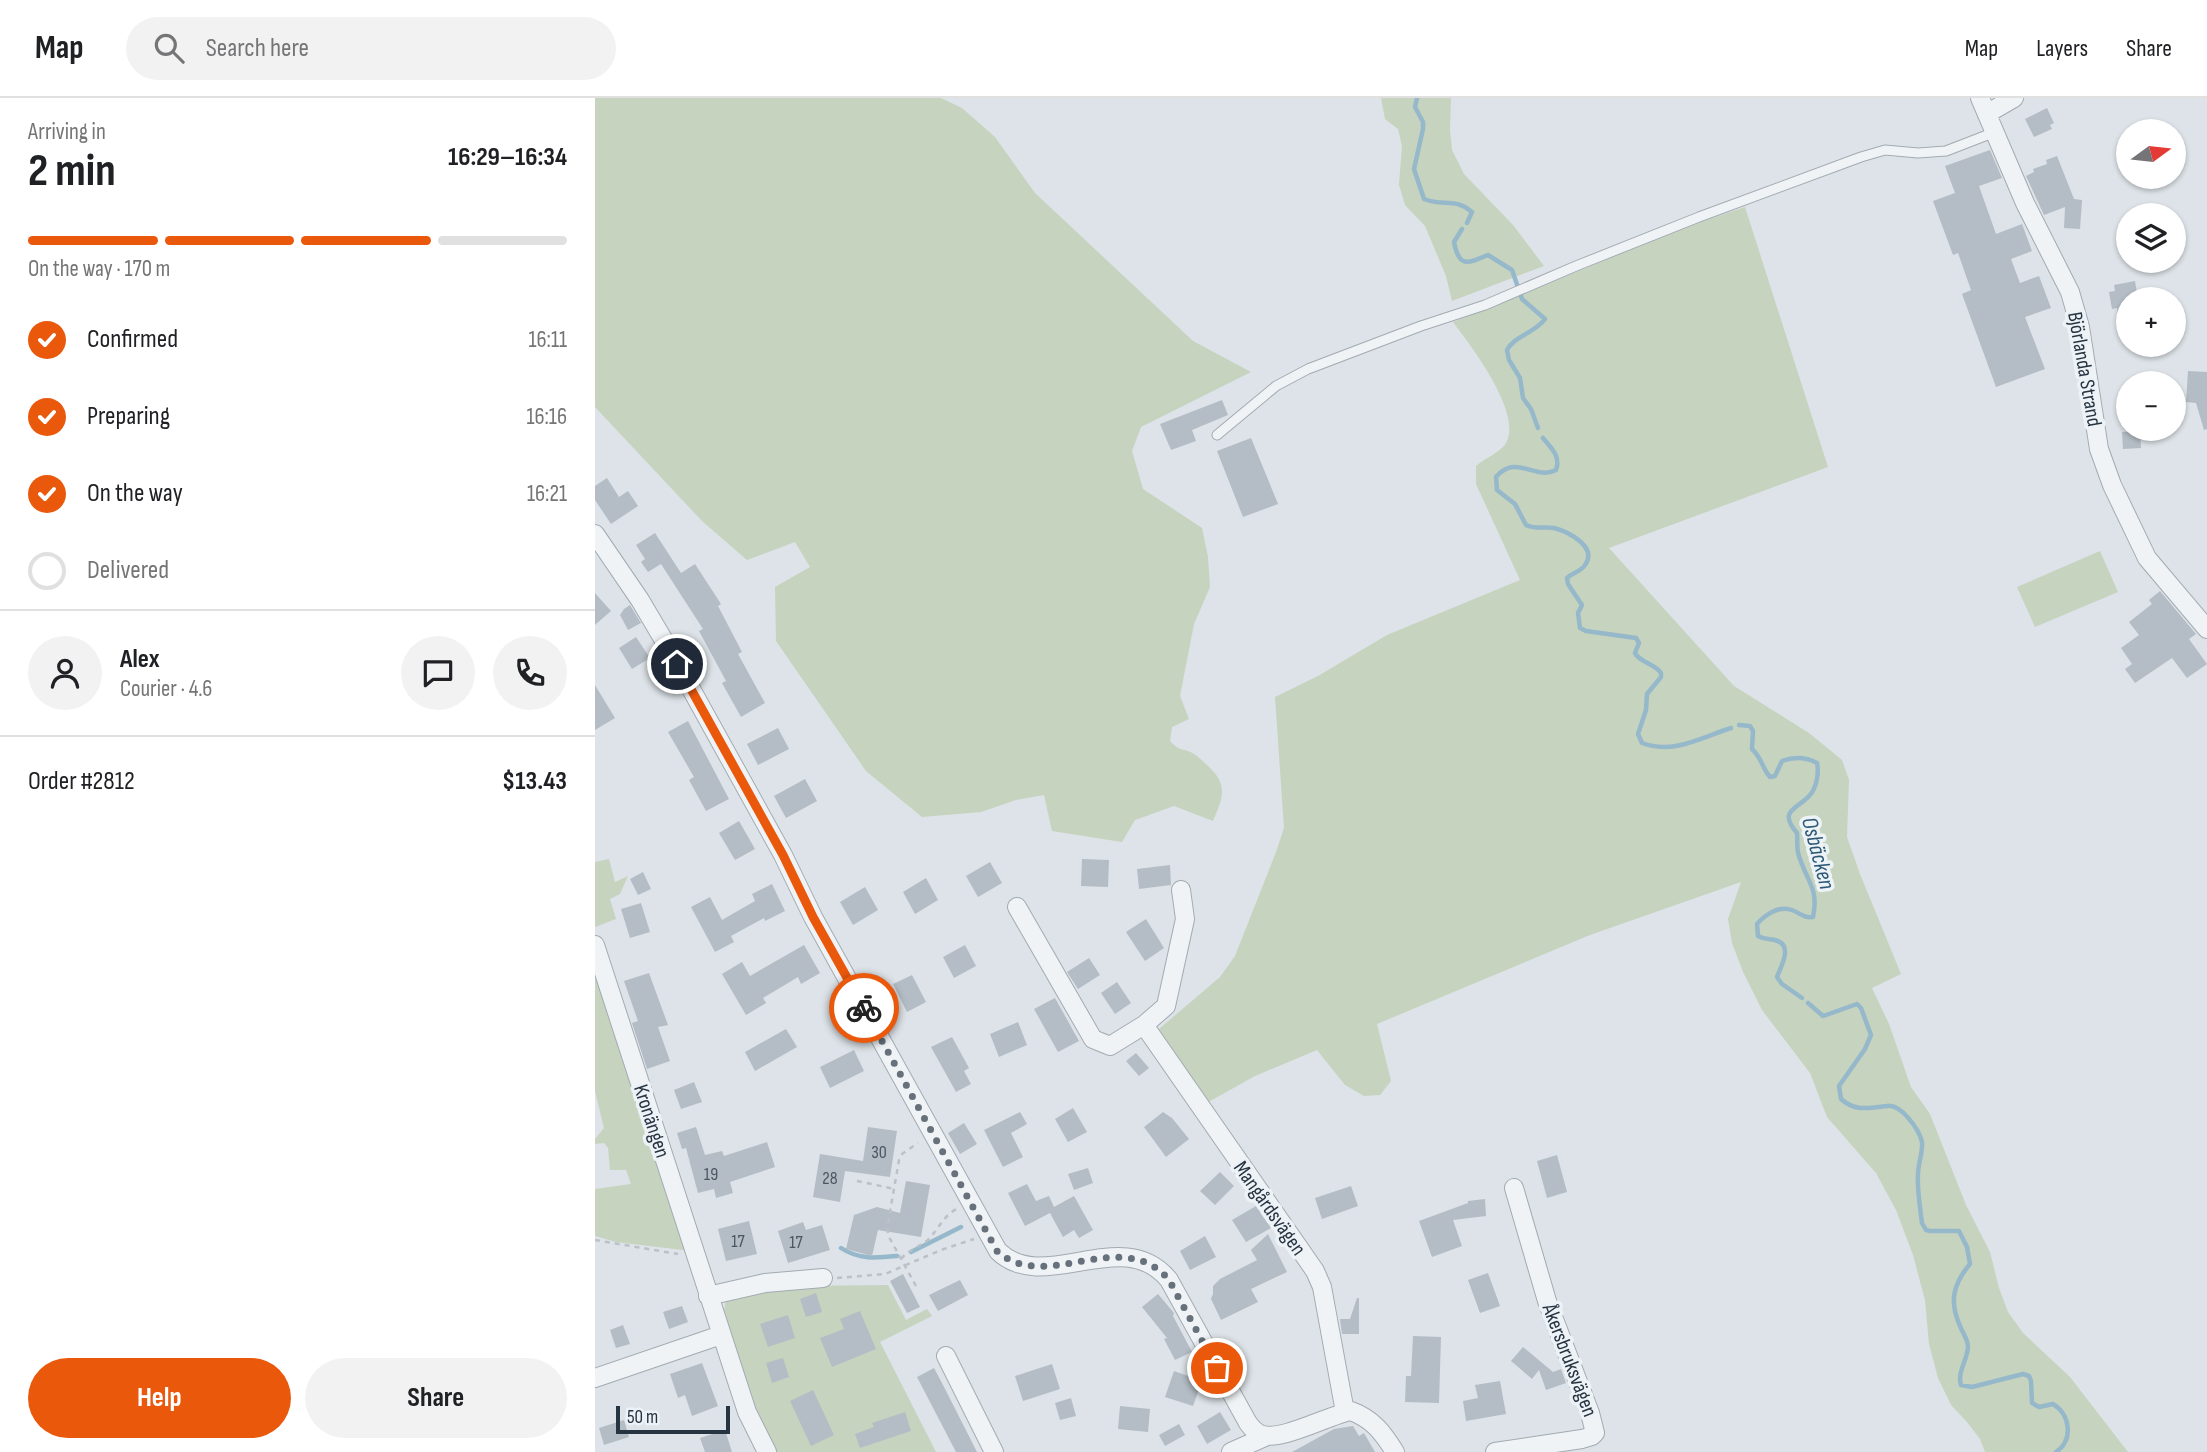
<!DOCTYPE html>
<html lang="en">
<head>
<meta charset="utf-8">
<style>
  :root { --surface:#fff; --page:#f2f2f2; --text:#202124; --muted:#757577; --line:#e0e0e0; --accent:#ea580c }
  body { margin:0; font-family:"Sofia Sans Condensed",sans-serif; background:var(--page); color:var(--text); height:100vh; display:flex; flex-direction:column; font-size:26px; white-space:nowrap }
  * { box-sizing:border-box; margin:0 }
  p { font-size:23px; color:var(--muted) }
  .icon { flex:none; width:38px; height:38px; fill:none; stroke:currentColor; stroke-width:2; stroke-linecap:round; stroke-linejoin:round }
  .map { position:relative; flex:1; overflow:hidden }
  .panel { display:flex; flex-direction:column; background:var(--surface); width:595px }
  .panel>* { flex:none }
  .needle { width:46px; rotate:75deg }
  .fabs { position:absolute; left:1521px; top:21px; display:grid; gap:14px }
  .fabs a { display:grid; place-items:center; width:70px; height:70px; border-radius:50%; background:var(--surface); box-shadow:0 2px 5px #0004; font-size:35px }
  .scale { position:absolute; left:21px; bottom:18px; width:114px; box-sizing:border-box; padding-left:7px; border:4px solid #263340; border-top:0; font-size:19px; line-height:24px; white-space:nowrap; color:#263340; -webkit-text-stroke:5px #edf2f6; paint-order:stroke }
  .pin { position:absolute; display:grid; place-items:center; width:60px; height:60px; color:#fff; margin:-30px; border:4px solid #fff; border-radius:50%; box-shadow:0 2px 7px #0007 }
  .courier { position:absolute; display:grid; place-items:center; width:70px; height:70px; margin:-35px; border:5px solid #ea580c; border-radius:50%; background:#fff; color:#222; box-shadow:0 2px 9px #0007 }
  .summary em { font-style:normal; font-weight:700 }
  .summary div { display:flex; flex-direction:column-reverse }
  .summary { display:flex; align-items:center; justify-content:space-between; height:119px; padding:0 28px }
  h1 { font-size:46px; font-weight:700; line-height:52px }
  .bar { display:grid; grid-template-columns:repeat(4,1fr); gap:10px 7px; align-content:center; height:84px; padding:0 28px }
  .bar i { height:9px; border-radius:5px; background:var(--line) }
  .bar .current { background:var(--accent) }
  .bar p { grid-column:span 4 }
  .line { display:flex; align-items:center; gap:18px; padding:0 28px; border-top:2px solid var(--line) }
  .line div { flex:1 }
  .round { display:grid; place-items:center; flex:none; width:74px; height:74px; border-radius:37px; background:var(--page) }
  ol { padding:0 28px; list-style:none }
  li { display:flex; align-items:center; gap:21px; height:77px }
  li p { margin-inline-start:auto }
  li .icon { padding:7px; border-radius:50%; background:var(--accent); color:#fff; stroke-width:4 }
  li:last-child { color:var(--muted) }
  li i { width:38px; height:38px; border:4px solid var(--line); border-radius:50% }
  .action { display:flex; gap:14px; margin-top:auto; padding:14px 28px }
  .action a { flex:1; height:80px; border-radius:42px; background:var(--accent); color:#fff; font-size:28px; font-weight:700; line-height:80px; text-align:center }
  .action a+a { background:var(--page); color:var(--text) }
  header { display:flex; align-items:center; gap:42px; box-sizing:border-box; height:98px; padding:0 35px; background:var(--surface); border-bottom:2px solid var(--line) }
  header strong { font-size:33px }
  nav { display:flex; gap:38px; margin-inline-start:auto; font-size:24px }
  .search { width:490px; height:63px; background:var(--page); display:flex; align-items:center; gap:18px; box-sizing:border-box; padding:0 24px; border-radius:38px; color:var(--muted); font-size:26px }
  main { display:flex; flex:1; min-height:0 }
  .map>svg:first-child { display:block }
  .green { fill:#c6d3be }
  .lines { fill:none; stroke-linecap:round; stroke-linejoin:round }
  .stream { stroke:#96b8cb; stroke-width:4.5 }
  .building { fill:#b4bdc5 }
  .lane-casing { stroke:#a2abb2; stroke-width:11 }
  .street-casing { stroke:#a2abb2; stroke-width:20 }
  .path { stroke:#bbc1c7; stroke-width:2.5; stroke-dasharray:5 5; stroke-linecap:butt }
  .lane { stroke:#f0f3f6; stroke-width:9 }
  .street { stroke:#f0f3f6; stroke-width:18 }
  .done { stroke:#66717b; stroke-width:7; stroke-dasharray:0 12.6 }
  .route { stroke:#ea580c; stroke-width:9 }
  .labels { text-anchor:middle; stroke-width:7; stroke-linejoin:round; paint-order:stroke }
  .number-label { font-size:18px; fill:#4a5661 }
  .street-label { font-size:21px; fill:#263340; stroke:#edf2f6 }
  .water-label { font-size:23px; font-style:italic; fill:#2d5976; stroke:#edf2f6 }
</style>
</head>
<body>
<header>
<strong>Map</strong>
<div class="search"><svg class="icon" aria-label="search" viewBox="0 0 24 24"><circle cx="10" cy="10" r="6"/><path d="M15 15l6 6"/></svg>Search here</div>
<nav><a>Map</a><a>Layers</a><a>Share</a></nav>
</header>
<main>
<section class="panel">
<div class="summary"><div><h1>2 min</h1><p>Arriving in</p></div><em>16:29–16:34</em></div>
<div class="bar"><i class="current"></i><i class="current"></i><i class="current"></i><i></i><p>On the way · 170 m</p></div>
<ol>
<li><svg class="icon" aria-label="check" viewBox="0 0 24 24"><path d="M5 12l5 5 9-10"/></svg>Confirmed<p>16:11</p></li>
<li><svg class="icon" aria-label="check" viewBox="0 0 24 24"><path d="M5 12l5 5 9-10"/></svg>Preparing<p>16:16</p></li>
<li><svg class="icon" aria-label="check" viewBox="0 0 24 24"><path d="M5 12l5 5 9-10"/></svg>On the way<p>16:21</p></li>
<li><i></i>Delivered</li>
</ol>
<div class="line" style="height:126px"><a class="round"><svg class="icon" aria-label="person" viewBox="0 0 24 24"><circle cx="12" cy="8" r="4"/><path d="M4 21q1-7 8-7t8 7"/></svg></a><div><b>Alex</b><p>Courier · 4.6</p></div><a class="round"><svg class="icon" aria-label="chat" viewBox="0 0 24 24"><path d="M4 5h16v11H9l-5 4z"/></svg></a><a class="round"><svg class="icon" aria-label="phone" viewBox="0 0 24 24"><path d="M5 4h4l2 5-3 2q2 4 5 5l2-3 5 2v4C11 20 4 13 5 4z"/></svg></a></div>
<div class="line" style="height:91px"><div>Order #2812</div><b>$13.43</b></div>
<div class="action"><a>Help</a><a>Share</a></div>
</section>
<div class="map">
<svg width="1612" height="1354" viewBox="0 0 1612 1354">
  <rect width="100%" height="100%" fill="#dde3e8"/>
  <path class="green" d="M0 0H346L367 10 400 39 440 95 598 243 656 274 546 329 537 353 548 391 607 430 613 459 615 489 599 526 585 598 594 621 577 629 575 643C586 655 588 649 599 656 604 659 608 664 612 667 634 687 628 699 618 723L579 708 540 722 527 744 457 733 449 697 421 702 386 714 327 719 271 673 181 543 180 489 215 469 200 444 152 462 107 423 0 309Z
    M786 0H856L855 32 857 52 869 76 918 127 949 168 857 203 851 178 830 128 810 107 804 87 807 48 803 31 790 21Z
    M1150 109 1233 369 1014 450 1139 588 1214 635 1247 662 1254 682 1252 739 1265 776 1306 876 1277 890 1294 926 1316 989 1335 1016 1371 1107 1395 1154 1404 1190 1413 1214 1428 1235 1475 1279 1533 1354H1390L1385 1341 1372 1324 1356 1307 1343 1280 1334 1246 1330 1202 1318 1157 1301 1112 1281 1075 1232 1019 1215 975 1167 912 1148 874 1137 845 1133 821 1146 784 995 837 782 926 796 983 785 997 769 998 750 987 722 952 660 978 608 1007 564 931 625 879 640 858 681 754 689 730 680 599 723 578 792 537 925 482 881 386V368C889 361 907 353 911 345 928 315 876 248 858 224L1094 128Z
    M1505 453 1523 494 1440 529 1422 489Z
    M14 761 20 784 33 778 25 796 15 801 21 821 0 829V764Z
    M0 857 96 1153 21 1144 0 1138V1091L36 1086 31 1072H15L13 1050 9 1045 0 1046V1041L9 1030 0 993Z
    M293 1187 311 1222 332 1211 337 1218 285 1244 341 1354H177L127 1223 131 1202 200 1188Z"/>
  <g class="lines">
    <path class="stream" d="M822 0 820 9 828 24V31L819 71 829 101C849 109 859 99 877 114L872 125
      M867 131 859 144C864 170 872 166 893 157L917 172 927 201 950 221C940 235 919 238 912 252L914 262 925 280 928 300 936 311 943 330
      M948 340C956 350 966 358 961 372 941 383 921 355 901 379L902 392 920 406 931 427C941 432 949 428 959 430 974 434 1003 449 990 467 986 474 978 474 972 480L973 486 987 507 983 515 985 530 991 533 1041 540 1044 545 1040 555C1044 564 1060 566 1066 575V579L1052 596 1051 612 1043 636 1047 645C1078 657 1107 639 1136 630
      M1144 627 1155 628 1158 633 1157 651C1167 660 1167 670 1175 679L1180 678 1187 663C1198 659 1211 659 1222 665 1224 674 1222 689 1215 697 1203 711 1182 712 1202 735 1203 743 1201 750 1204 758 1212 784 1224 790 1218 819 1208 820 1207 816 1197 812 1184 807 1170 817 1162 826L1163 838C1170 842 1173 840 1180 842 1199 847 1186 868 1182 879L1187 886 1207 900
      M1213 905 1228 918 1262 906 1266 910 1276 937 1270 951 1244 988 1246 1001C1260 1014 1275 1010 1292 1008 1306 1006 1324 1031 1327 1044 1328 1054 1323 1066 1323 1076 1322 1092 1325 1109 1327 1125L1331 1132 1335 1133H1364L1372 1149 1375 1166C1358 1186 1354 1204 1365 1228 1368 1236 1373 1241 1373 1249 1372 1263 1362 1274 1366 1287L1377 1289 1428 1276 1434 1278 1436 1283 1437 1305 1444 1309 1458 1306C1475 1316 1479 1342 1461 1354
      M246 1150C264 1162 282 1160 302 1158
      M316 1154 366 1129"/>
  </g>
  <path class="building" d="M1452 10 1459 25 1455 27 1457 31 1439 39 1430 21Z
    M1395 52 1407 80 1384 88 1401 136 1427 126 1437 153 1416 161 1425 185 1444 178 1456 210 1430 219 1450 271 1401 289 1367 196 1376 192 1363 155 1358 157 1338 103 1360 95 1350 68Z
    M1462 58 1479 101 1487 102 1485 131 1469 130 1470 109 1449 117 1431 78 1439 74 1438 71 1452 66 1451 62Z
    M1540 183 1543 201H1533V232L1526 233 1522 210 1517 211 1514 194 1520 193 1519 187Z
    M1593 273 1612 274V331L1609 332 1601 305 1591 304Z
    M627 302 633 317 597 332 601 343 576 352 565 326Z
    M1545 333 1546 350 1528 351 1527 334Z
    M656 340 683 406 648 419 622 353Z
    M12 380 24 399 33 393 43 408 16 426 0 402V388Z
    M60 435 86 475 100 466 126 506 123 508 147 554 143 556 170 605 146 619 127 585 131 583 104 533 108 531 66 466 53 474 46 464 50 461 41 447Z
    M1565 493 1601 536 1594 541 1612 566 1592 580 1577 560 1540 585 1530 571 1537 566 1526 550 1544 537 1534 524 1557 506 1554 502Z
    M0 495 16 513 0 527Z
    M35 507 46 525 33 532 25 517 29 511Z
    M41 539 55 560 37 571 24 550Z
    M0 587 20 620 0 632Z
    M93 623 134 701 111 713 94 682 99 679 73 634Z
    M183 630 194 651 163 667 152 646Z
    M210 681 222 703 191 720 179 698Z
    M144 723 160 751 140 762 124 735Z
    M487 761 514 762 513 789 486 788Z
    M395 764 407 785 383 799 371 778Z
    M575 767 576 787 544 791 542 771Z
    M48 774 56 791 43 797 35 781Z
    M331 780 343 802 320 816 308 794Z
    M177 786 190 813 170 823 169 820 136 838 139 844 120 854 96 809 115 799 127 822 160 803 157 796Z
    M270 789 283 812 258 827 245 804Z
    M46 805 55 834 35 840 26 811Z
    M551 821 569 850 550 863 531 834Z
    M209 847 225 875 206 886 203 879 168 900 171 905 151 917 127 876 147 864 155 878Z
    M370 847 381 868 359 880 348 859Z
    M494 860 505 877 483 891 472 874Z
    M54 875 73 927 63 929 75 963 52 971 37 925 43 923 29 883Z
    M317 877 331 904 312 914 298 886Z
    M522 884 536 905 520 916 506 895Z
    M460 900 484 943 463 954 439 911Z
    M423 924 432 947 404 959 395 936Z
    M191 931 202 949 160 973 150 954Z
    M357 939 374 970 369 973 376 986 361 994 336 949Z
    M259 952 269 973 235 990 225 969Z
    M541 955 554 970 544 978 531 963Z
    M99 984 107 1004 86 1011 79 992Z
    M478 1010 492 1034 473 1044 460 1021Z
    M425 1014 432 1026 416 1035 428 1059 408 1069 389 1032Z
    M568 1014 577 1020 594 1041 571 1059 549 1029Z
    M369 1025 382 1046 365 1056 353 1035Z
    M101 1029 110 1057 127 1053 129 1058 172 1044 180 1069 135 1084 138 1095 121 1100 119 1091 103 1095 91 1050 87 1051 82 1035Z
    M273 1029 302 1033 295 1079 250 1073 245 1104 218 1099 225 1056 268 1063Z
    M962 1057 972 1094 952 1100 942 1063Z
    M493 1070 498 1085 479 1092 473 1076Z
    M625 1074 639 1088 620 1107 605 1093Z
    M311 1083 335 1087 326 1139 283 1132 277 1158 251 1151 259 1117 282 1109 305 1115Z
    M432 1086 441 1103 454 1098 459 1109 479 1098 498 1132 484 1140 479 1132 468 1139 455 1115 430 1128 413 1095Z
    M756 1088 763 1108 727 1121 720 1100Z
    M890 1101 891 1118 858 1122 867 1148 837 1159 824 1123 873 1105V1103Z
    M661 1108 676 1130 651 1144 637 1122Z
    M154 1123 162 1156 131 1163 123 1131Z
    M208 1124 211 1132 227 1127 235 1152 193 1165 183 1133Z
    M673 1136 692 1174 656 1191 663 1204 626 1222 616 1201 618 1196V1188L625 1181 662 1162 656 1152Z
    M610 1138 621 1159 595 1172 585 1153Z
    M893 1175 905 1208 885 1215 873 1182Z
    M308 1176 325 1209 312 1215 295 1183Z
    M365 1182 373 1197 343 1213 334 1197Z
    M221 1195 227 1214 211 1219 205 1201Z
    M563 1196 579 1215 578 1218 597 1254 580 1262 569 1241 572 1240 547 1209Z
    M762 1200H764V1236H747L745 1221H755Z
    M87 1208 93 1224 74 1231 68 1214Z
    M265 1213 281 1251 237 1269 225 1240 249 1231 245 1221Z
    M193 1217 200 1240 173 1249 165 1226Z
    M28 1227 35 1246 21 1250 15 1232Z
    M818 1238 846 1239 844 1305 810 1304 811 1278H816Z
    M928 1249 958 1274 966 1271 971 1285 951 1292 944 1272 937 1281 916 1263Z
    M188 1260 194 1279 177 1285 171 1265Z
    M107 1265 123 1308 97 1318 90 1297 83 1300 75 1276Z
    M457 1266 465 1291 428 1303 420 1278Z
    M339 1270 348 1287 382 1354H361L322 1279Z
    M579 1273 607 1283 598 1308 570 1299Z
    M905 1283 911 1316 871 1323 868 1303 883 1300 880 1287Z
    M218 1292 239 1337 216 1348 195 1303Z
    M476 1300 481 1318 465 1322 460 1305Z
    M525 1308 555 1311 553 1334 523 1331Z
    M310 1314 316 1333 265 1350 260 1336 279 1329 277 1325Z
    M625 1314 636 1332 612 1346 602 1328Z
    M29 1322 34 1339 9 1347 4 1330Z
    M584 1326 590 1337 570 1348 564 1337Z
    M758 1328 764 1338 769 1335 780 1354H697L739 1331Z
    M130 1332 137 1354H110L105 1340Z"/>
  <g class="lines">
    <g class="lane-casing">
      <path id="lane" d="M622 337 681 288 713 271 826 228 890 207 981 168 1104 119 1266 59 1290 52 1323 55 1351 53 1400 34"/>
    </g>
    <g class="street-casing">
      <path id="street" d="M1385 0 1430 105 1475 194 1485 229 1504 351 1517 387 1552 460 1612 531
        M1393 15 1419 0
        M0 436 45 502 74 551 188 757 218 819 403 1153C449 1198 528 1125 574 1182L653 1325C656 1329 660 1334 665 1336 684 1345 734 1317 756 1313 778 1321 788 1335 800 1354
        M422 809 498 941 515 948 549 927 720 1173 727 1189 750 1314
        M0 847 152 1314 172 1354
        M549 927 571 908 590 821 586 792
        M113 1198 170 1185 228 1180
        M351 1258 399 1354
        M0 1280 126 1237
        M636 1354 672 1338
        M900 1354 987 1341 997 1338 1000 1335 995 1315 952 1203 919 1090"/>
    </g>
    <path class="path" d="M262 1083 300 1091
      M0 1142 83 1156
      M306 1161C314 1151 325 1149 334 1141 344 1130 348 1119 361 1111
      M242 1180 290 1176 346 1152 379 1141
      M321 1188 294 1139 292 1131 304 1062 307 1056 323 1045"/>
    <use href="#lane" class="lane"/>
    <use href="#street" class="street"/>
  </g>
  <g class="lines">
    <path class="done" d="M269 910 402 1153C449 1197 527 1126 574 1182L622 1270"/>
    <path class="route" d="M82 566 188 757 218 819 269 910"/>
  </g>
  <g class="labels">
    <g class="number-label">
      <text x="284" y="1060">30</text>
      <text x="116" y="1082">19</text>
      <text x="235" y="1086">28</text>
      <text x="143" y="1149">17</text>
      <text x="201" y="1150">17</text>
    </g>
    <g class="street-label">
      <text transform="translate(1490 271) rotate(80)" y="7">Björlanda Strand</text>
      <text transform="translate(57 1023) rotate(72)" y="7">Kronängen</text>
      <text transform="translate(675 1110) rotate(55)" y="7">Mangårdsvägen</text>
      <text transform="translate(975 1262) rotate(69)" y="7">Åkersbruksvägen</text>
    </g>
    <g class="water-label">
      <text transform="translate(1224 755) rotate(75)" y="8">Osbäcken</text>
    </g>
  </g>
</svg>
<div class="fabs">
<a><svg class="needle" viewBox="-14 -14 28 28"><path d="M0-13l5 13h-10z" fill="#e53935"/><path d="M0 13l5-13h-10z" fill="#757577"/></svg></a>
<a><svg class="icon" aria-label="layers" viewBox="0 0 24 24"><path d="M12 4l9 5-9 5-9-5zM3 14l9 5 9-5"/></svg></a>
<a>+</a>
<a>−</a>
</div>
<div class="scale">50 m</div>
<div class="pin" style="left:622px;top:1270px;background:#ea580c"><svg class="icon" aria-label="bag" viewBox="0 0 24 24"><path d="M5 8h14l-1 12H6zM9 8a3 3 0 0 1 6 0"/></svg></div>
<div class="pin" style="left:82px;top:566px;background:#1f2937"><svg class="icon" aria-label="home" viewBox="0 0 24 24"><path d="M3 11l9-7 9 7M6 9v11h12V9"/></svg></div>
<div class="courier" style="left:269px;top:910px"><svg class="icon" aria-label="bike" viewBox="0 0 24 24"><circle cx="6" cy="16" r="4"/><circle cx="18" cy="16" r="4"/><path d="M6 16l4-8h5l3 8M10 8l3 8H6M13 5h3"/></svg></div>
</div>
</main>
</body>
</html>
